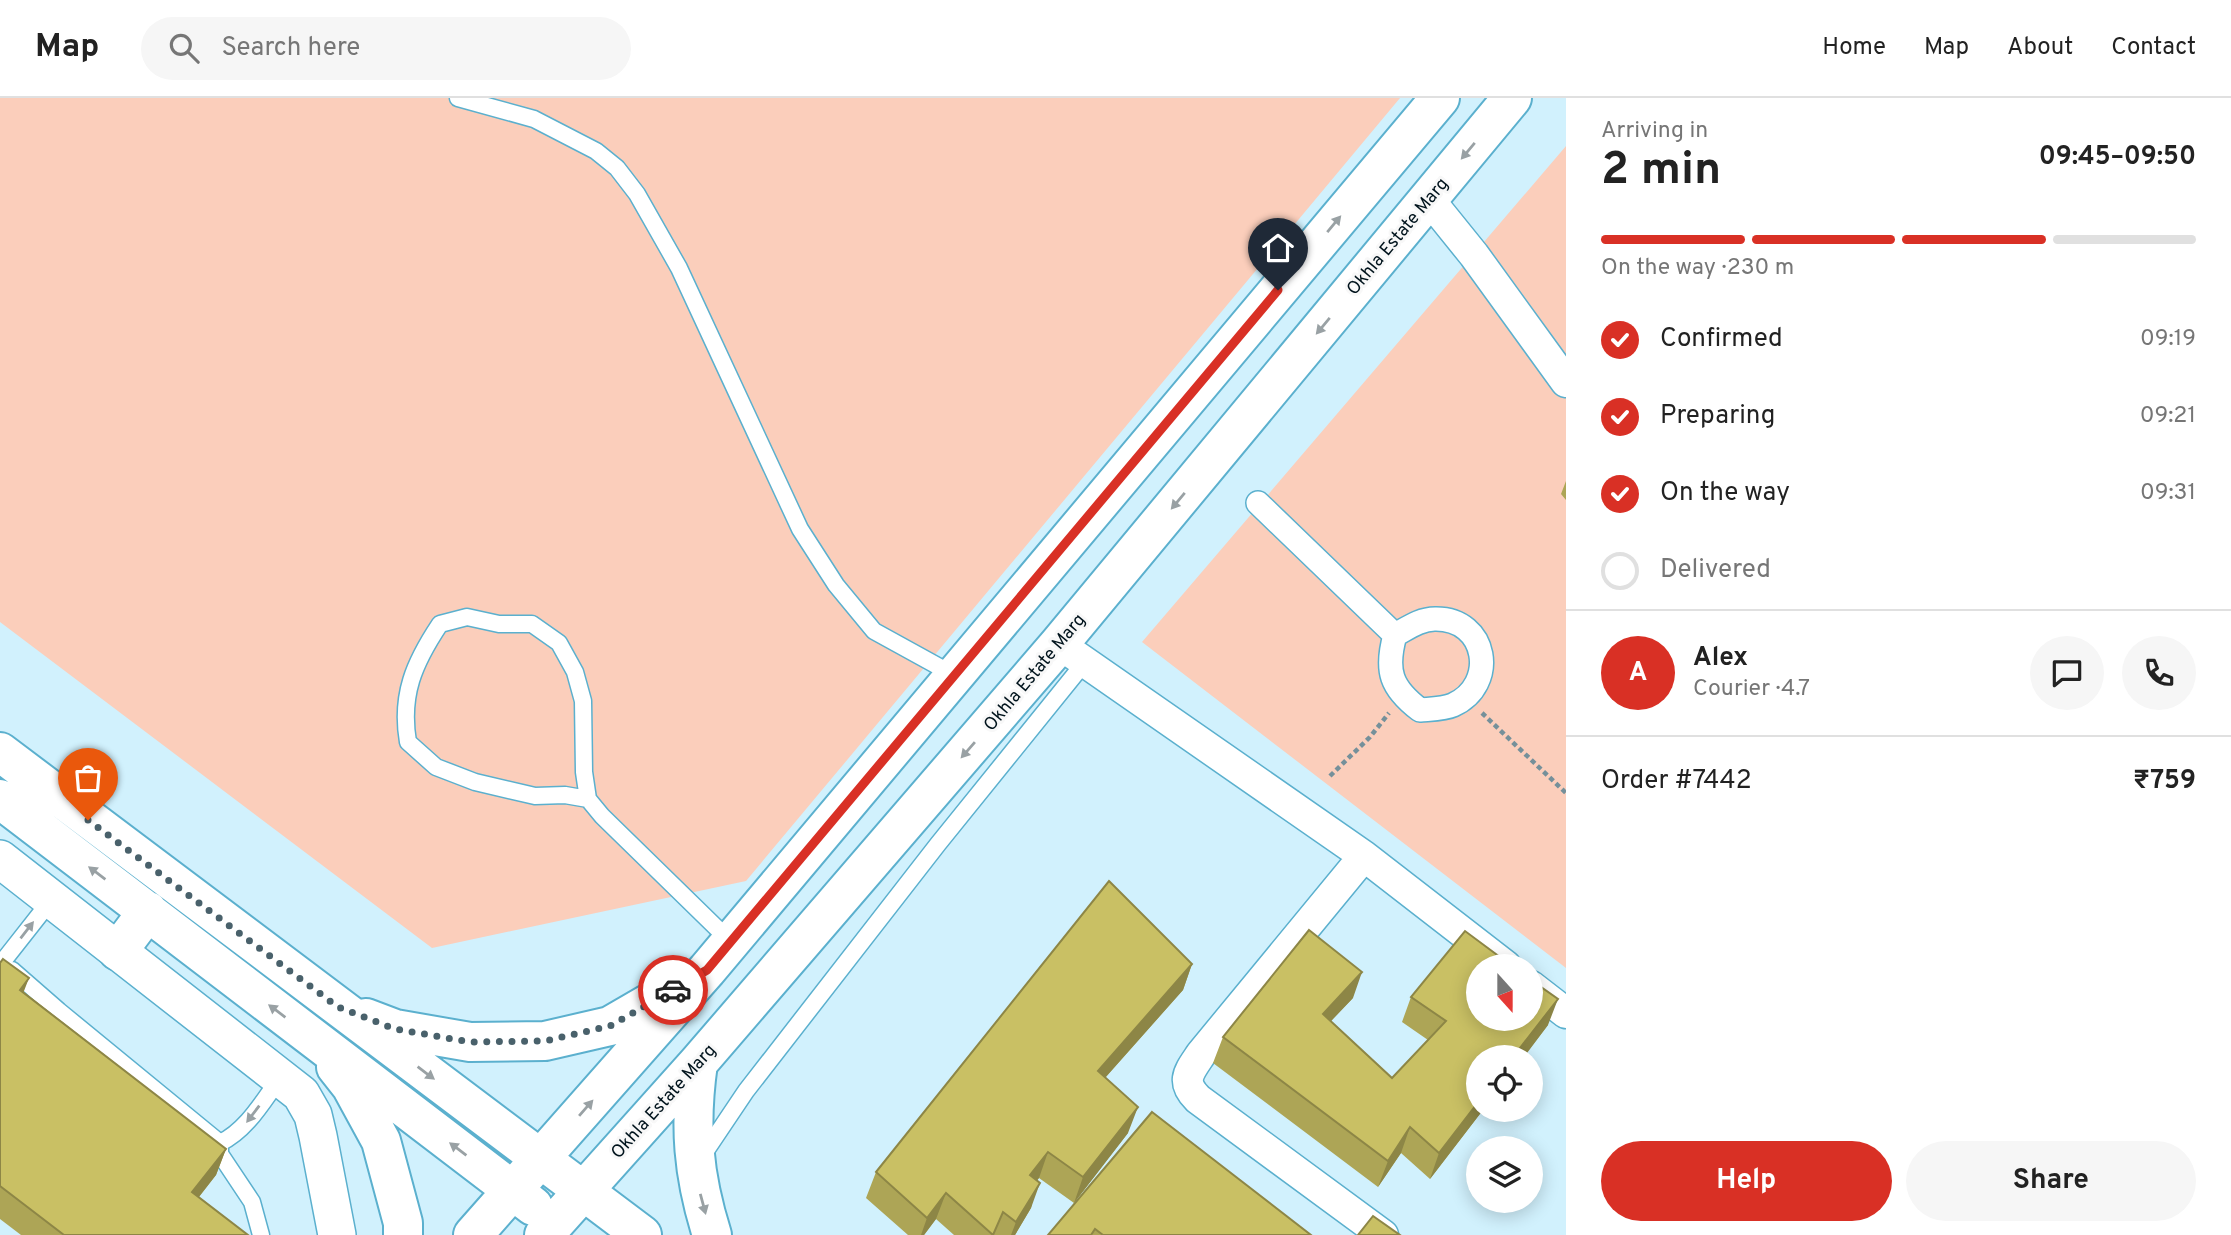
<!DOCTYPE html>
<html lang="en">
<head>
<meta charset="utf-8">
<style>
  :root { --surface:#fff; --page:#f6f6f6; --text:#222; --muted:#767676; --line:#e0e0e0; --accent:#d93025 }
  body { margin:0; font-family:Overpass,sans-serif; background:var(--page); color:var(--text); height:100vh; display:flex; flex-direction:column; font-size:26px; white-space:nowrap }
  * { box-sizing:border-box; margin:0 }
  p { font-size:23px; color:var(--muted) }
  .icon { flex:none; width:38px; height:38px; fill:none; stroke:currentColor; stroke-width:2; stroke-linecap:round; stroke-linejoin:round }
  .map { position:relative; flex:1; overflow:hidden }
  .side { display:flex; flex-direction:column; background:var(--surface); width:665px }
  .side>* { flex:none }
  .needle { width:46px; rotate:159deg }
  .buttons { position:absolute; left:1466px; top:856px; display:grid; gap:14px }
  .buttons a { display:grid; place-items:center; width:77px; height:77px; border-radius:50%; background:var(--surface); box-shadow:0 4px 18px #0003; font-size:35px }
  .pin { position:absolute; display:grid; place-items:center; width:60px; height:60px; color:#fff; margin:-72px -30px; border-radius:50% 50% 50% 0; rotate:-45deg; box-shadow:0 0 7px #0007 }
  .pin .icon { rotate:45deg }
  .courier { position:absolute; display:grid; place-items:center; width:70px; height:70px; margin:-35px; border:5px solid #d93025; border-radius:50%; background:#fff; color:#222; box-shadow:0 2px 9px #0007 }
  .summary em { font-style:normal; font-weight:700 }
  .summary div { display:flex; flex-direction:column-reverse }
  .summary { display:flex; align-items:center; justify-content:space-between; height:119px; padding:0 35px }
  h1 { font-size:46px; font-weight:700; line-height:52px }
  .bar { display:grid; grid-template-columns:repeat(4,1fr); gap:10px 7px; align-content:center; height:84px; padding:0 35px }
  .bar i { height:9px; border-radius:5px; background:var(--line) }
  .bar .active { background:var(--accent) }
  .bar p { grid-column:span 4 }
  .line { display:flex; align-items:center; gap:18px; padding:0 35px; border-top:2px solid var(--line) }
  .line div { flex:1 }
  .round { display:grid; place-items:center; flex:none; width:74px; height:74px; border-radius:37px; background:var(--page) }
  ol { padding:0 35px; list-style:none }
  li { display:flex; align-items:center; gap:21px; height:77px }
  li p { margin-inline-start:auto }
  li .icon { padding:7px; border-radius:50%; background:var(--accent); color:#fff; stroke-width:4 }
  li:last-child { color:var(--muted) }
  li i { width:38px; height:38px; border:4px solid var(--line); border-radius:50% }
  .cta { display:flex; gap:14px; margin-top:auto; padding:14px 35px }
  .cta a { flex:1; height:80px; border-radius:42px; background:var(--accent); color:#fff; font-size:28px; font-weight:700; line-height:80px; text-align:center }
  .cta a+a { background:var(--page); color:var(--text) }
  header { display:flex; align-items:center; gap:42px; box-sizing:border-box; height:98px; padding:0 35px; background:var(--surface); border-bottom:2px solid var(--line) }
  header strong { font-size:33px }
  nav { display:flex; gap:38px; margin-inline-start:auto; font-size:24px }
  .search { width:490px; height:63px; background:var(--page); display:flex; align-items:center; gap:18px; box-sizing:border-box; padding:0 24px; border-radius:38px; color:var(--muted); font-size:26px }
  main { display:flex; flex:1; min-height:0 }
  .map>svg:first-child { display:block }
  .green { fill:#fbcebb }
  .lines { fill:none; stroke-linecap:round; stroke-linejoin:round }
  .service-casing { stroke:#5bb0ce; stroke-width:19 }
  .pedestrian-casing { stroke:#5bb0ce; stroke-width:26 }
  .minor-casing { stroke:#5bb0ce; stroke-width:33 }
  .tertiary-casing { stroke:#5bb0ce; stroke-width:40 }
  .secondary-casing { stroke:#5bb0ce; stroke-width:42 }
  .path { stroke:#75909a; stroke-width:4.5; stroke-dasharray:5 3.5; stroke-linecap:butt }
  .service { stroke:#fff; stroke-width:16 }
  .pedestrian { stroke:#fff; stroke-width:23 }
  .minor { stroke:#fff; stroke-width:30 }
  .tertiary { stroke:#fff; stroke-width:37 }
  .secondary { stroke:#fff; stroke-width:38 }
  .wall { fill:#ada556 }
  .shaded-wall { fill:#8d8646 }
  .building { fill:#c9c064; stroke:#8d8646; stroke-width:2 }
  .oneway { fill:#99a1a4 }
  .done { stroke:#49616b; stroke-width:7; stroke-dasharray:0 12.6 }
  .route { stroke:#d93025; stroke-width:9 }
  .labels { text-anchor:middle; stroke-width:6; stroke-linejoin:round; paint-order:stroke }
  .street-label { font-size:18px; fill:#00131c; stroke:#f8f8f8 }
</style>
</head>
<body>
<header>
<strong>Map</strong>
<div class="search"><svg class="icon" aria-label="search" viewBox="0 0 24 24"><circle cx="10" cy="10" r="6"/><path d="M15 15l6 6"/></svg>Search here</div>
<nav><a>Home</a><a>Map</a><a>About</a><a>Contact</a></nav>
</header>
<main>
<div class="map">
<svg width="1566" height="1137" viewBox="0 0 1566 1137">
  <rect width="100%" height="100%" fill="#d1f1fd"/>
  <path class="green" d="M0 0H1400L746 783 432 850 0 524Z
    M1566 48V870L1142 544Z"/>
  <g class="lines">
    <g class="service-casing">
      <path id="service" d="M458 0 534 21 596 53 617 70 637 96 679 170 800 431 836 487 874 533 954 577
        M588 701 565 697 535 698 475 684 436 669 408 644C400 597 414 565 440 526L467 519 499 526H532L559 545 575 574 583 603 584 674 588 701 602 718 730 843
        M0 867 52 801
        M12 872 59 913 220 1045
        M220 1045V1056L252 1104 261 1137
        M220 1045C247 1032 263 1003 280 980
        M701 1060 746 993 938 746 1085 564"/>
    </g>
    <g class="pedestrian-casing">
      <path id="pedestrian" d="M1258 405 1395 537C1408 530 1420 521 1435 521 1488 520 1498 587 1453 607 1444 611 1431 611 1420 612 1391 590 1385 573 1395 537"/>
    </g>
    <g class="minor-casing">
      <path id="minor" d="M1428 100 1474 157 1566 284
        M1059 546 1364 758 1506 868
        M1364 758 1201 956C1189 974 1180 983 1198 1001L1383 1137
        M1531 888 1566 915"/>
    </g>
    <g class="tertiary-casing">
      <path id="tertiary" d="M0 761 301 996 313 1017 318 1038 337 1137"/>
    </g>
    <g class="secondary-casing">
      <path id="secondary" d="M0 654 642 1137
        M0 701 533 1108
        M118 853 148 813
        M366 920 395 931 470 944 545 943 610 928 679 888
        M698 965C689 1028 693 1077 712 1137
        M336 969 351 988 381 1043 403 1125V1137
        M473 1137 707 872 1440 0
        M544 1137 698 965 1059 546 1512 0"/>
    </g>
    <path class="path" d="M1482 615 1566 695
      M1330 678 1370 639 1389 615"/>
    <use href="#service" class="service"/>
    <use href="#pedestrian" class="pedestrian"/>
    <use href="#minor" class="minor"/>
    <use href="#tertiary" class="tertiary"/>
    <use href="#secondary" class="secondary"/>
  </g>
  <path class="wall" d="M1566 383V402L1561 396Z
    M0 865 24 894 226 1051 216 1077 199 1099 248 1137H21L0 1121Z
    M1192 866 1183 892 1105 980 1128 1035 1074 1105 1039 1080 1037 1082 1031 1110 1015 1137H954L936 1121 924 1137H908L866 1100 876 1074Z
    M1411 899 1548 927 1430 1081 1401 1055 1378 1089 1213 965 1223 939 1353 900 1331 923 1392 980 1428 942 1402 924Z
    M1152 1014 1311 1137H1048Z"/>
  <path class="shaded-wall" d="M1192 866 1183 892 1088 999 1098 973Z
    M1362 874 1353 900 1313 942 1323 916Z
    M29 880 19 906 20 892Z
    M1558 901 1548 927 1524 959H1513Z
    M1479 1003V1012H1483L1430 1081 1439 1055Z
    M1138 1009 1128 1035 1074 1105 1083 1079Z
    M1410 1029 1401 1055 1378 1089 1388 1063Z
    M226 1051 216 1077 183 1119 192 1094Z
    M1048 1054 1039 1080 1021 1103 1030 1077Z
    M1040 1085 1031 1110 1015 1137H1011L1016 1124Z
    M946 1095 936 1121 924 1137H921L927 1120Z"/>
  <path class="building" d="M1109 783 1192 866 1098 973 1138 1009 1083 1079 1048 1054 1030 1077 1040 1085 1016 1124 1003 1114 993 1137 946 1095 927 1120 876 1074Z
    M1309 832 1362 874 1323 916 1392 980 1446 923 1411 899 1465 833 1512 868H1479V920H1531V882L1558 901 1513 959H1479V1003L1439 1055 1410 1029 1388 1063 1223 939Z
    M3 861 29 880 20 892 226 1051 192 1094 248 1137H64L0 1088V865Z
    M1152 1014 1311 1137H1103L1095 1131 1091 1137H1048Z
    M1373 1118 1400 1137H1358Z"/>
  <defs><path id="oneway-solid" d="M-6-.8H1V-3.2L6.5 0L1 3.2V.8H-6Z" transform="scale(1.75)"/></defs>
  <g class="oneway">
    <use href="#oneway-solid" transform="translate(1468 53) rotate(130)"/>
    <use href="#oneway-solid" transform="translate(1334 126) rotate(-50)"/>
    <use href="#oneway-solid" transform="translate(1323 228) rotate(130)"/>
    <use href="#oneway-solid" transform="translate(1178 403) rotate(130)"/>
    <use href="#oneway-solid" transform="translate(968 652) rotate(131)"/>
    <use href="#oneway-solid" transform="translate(97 775) rotate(-143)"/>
    <use href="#oneway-solid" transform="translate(27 832) rotate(-52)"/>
    <use href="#oneway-solid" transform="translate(277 913) rotate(-143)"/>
    <use href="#oneway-solid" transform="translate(426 975) rotate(37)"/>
    <use href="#oneway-solid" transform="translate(586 1010) rotate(-49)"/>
    <use href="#oneway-solid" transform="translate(253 1016) rotate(127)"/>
    <use href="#oneway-solid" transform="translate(458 1051) rotate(-143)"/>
    <use href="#oneway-solid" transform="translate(703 1106) rotate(75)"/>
  </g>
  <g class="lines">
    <path class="done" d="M88 722 338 909 395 931 470 944 545 943 610 928 673 892"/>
    <path class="route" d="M673 892 707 872 1278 192"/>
  </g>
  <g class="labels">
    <g class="street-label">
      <text transform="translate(1397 138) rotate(-50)" y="6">Okhla Estate Marg</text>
      <text transform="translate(1034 574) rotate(-50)" y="6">Okhla Estate Marg</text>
      <text transform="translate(663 1003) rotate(-48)" y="6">Okhla Estate Marg</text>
    </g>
  </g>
</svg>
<div class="buttons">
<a><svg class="needle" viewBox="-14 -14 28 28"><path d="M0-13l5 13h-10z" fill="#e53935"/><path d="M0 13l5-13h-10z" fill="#767676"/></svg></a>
<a><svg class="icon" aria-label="locate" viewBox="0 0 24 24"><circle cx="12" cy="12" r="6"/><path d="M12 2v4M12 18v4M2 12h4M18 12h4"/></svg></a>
<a><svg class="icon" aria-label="layers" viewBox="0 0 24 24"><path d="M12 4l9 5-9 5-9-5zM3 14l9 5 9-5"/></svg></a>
</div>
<div class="pin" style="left:88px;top:722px;background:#ea580c"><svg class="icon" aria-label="bag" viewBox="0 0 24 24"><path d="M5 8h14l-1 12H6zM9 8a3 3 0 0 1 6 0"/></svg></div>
<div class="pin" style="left:1278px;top:192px;background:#1f2937"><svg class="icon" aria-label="home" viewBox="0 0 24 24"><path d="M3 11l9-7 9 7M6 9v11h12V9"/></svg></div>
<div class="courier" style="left:673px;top:892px"><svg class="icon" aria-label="car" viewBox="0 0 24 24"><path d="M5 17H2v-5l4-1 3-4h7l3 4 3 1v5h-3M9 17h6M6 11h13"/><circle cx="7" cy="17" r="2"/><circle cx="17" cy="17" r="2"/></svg></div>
</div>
<section class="side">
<div class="summary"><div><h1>2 min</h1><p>Arriving in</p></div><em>09:45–09:50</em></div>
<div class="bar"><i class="active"></i><i class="active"></i><i class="active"></i><i></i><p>On the way · 230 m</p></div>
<ol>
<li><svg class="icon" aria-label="check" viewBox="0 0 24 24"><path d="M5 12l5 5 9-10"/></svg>Confirmed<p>09:19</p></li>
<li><svg class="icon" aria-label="check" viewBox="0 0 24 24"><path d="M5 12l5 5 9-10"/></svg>Preparing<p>09:21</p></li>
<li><svg class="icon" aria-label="check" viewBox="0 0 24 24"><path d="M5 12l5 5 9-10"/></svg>On the way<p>09:31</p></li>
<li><i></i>Delivered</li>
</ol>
<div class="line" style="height:126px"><b class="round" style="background:var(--accent);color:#fff">A</b><div><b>Alex</b><p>Courier · 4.7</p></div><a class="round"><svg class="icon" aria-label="chat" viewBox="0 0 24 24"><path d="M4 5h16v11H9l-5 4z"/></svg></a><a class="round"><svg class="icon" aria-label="phone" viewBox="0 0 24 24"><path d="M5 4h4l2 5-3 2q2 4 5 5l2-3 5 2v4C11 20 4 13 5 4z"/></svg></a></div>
<div class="line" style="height:91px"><div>Order #7442</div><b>₹759</b></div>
<div class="cta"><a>Help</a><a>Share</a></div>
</section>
</main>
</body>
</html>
